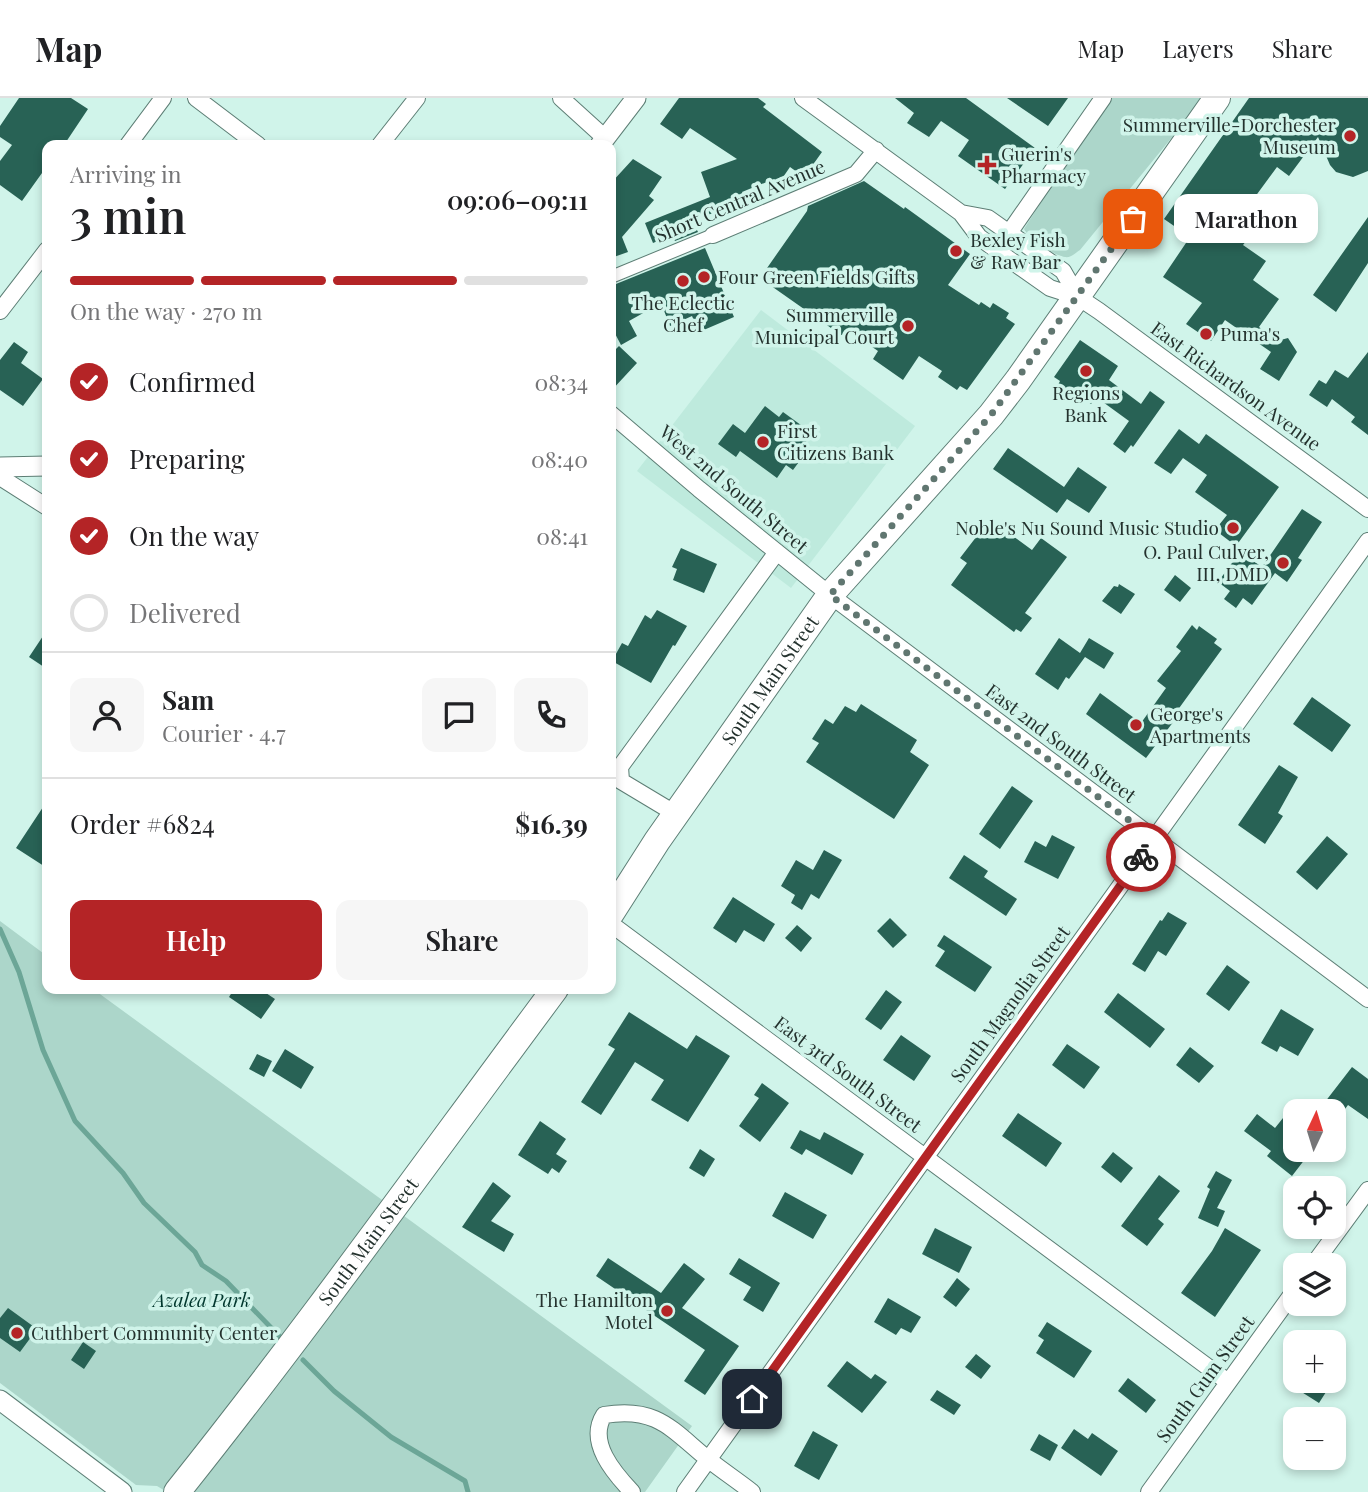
<!DOCTYPE html>
<html lang="en">
<head>
<meta charset="utf-8">
<style>
  :root { --surface:#fff; --page:#f6f6f6; --text:#202124; --muted:#757577; --line:#e0e0e0; --accent:#b42426 }
  body { margin:0; font-family:"Playfair Display",serif; background:var(--page); color:var(--text); height:100vh; display:flex; flex-direction:column; font-size:26px; white-space:nowrap }
  * { box-sizing:border-box; margin:0 }
  p { font-size:23px; color:var(--muted) }
  .icon { flex:none; width:38px; height:38px; fill:none; stroke:currentColor; stroke-width:2; stroke-linecap:round; stroke-linejoin:round }
  .map { position:relative; flex:1; overflow:hidden }
  .panel { position:absolute; left:42px; top:42px; width:574px; height:854px; display:flex; flex-direction:column; background:var(--surface); border-radius:14px; box-shadow:0 4px 10px #0003 }
  .panel>* { flex:none }
  .needle { width:46px; rotate:4deg }
  .tools { position:absolute; left:1283px; top:1001px; display:grid; gap:14px }
  .tools a { display:grid; place-items:center; width:63px; height:63px; border-radius:14px; background:var(--surface); box-shadow:0 4px 10px #0003; font-size:35px }
  .pin { position:absolute; display:grid; place-items:center; width:60px; height:60px; color:#fff; margin:-30px; border-radius:14px; box-shadow:0 4px 10px #0006 }
  .courier { position:absolute; display:grid; place-items:center; width:70px; height:70px; margin:-35px; border:5px solid #b42426; border-radius:50%; background:#fff; color:#222; box-shadow:0 2px 9px #0007 }
  .bubble { position:absolute; height:49px; border-radius:14px; background:var(--surface); box-shadow:0 4px 10px #0003; font-size:23px; font-weight:600; line-height:49px; text-align:center }
  .summary em { font-style:normal; font-weight:600 }
  .summary div { display:flex; flex-direction:column-reverse }
  .summary { display:flex; align-items:center; justify-content:space-between; height:119px; padding:0 28px }
  h1 { font-size:46px; font-weight:600; line-height:52px }
  .bar { display:grid; grid-template-columns:repeat(4,1fr); gap:10px 7px; align-content:center; height:84px; padding:0 28px }
  .bar i { height:9px; border-radius:5px; background:var(--line) }
  .bar .current { background:var(--accent) }
  .bar p { grid-column:span 4 }
  .line { display:flex; align-items:center; gap:18px; padding:0 28px; border-top:2px solid var(--line) }
  .line div { flex:1 }
  .round { display:grid; place-items:center; flex:none; width:74px; height:74px; border-radius:14px; background:var(--page) }
  ol { padding:0 28px; list-style:none }
  li { display:flex; align-items:center; gap:21px; height:77px }
  li p { margin-inline-start:auto }
  li .icon { padding:7px; border-radius:50%; background:var(--accent); color:#fff; stroke-width:4 }
  li:last-child { color:var(--muted) }
  li i { width:38px; height:38px; border:4px solid var(--line); border-radius:50% }
  .cta { display:flex; gap:14px; margin-top:auto; padding:14px 28px }
  .cta a { flex:1; height:80px; border-radius:14px; background:var(--accent); color:#fff; font-size:28px; font-weight:600; line-height:80px; text-align:center }
  .cta a+a { background:var(--page); color:var(--text) }
  header { display:flex; align-items:center; gap:42px; box-sizing:border-box; height:98px; padding:0 35px; background:var(--surface); border-bottom:2px solid var(--line) }
  header strong { font-size:33px }
  nav { display:flex; gap:38px; margin-inline-start:auto; font-size:24px }
  .map>svg:first-child { display:block }
  .built { fill:#beeadd }
  .green { fill:#acd6ca }
  .lines { fill:none; stroke-linecap:round; stroke-linejoin:round }
  .stream { stroke:#6ca697; stroke-width:5 }
  .building { fill:#286255 }
  .pedestrian-casing { stroke:#5d7e75; stroke-width:14 }
  .minor-casing { stroke:#5d7e75; stroke-width:18 }
  .tertiary-casing { stroke:#5d7e75; stroke-width:21 }
  .primary-casing { stroke:#5d7e75; stroke-width:28 }
  .pedestrian { stroke:#fff; stroke-width:12 }
  .minor { stroke:#fff; stroke-width:16 }
  .tertiary { stroke:#fff; stroke-width:19 }
  .primary { stroke:#fff; stroke-width:26 }
  .done { stroke:#607670; stroke-width:7; stroke-dasharray:0 12.6 }
  .route { stroke:#b42426; stroke-width:9 }
  .poi-dot { fill:#b42426; stroke:#d0f4ea; stroke-width:2.5 }
  .labels { text-anchor:middle; stroke-width:7; stroke-linejoin:round; paint-order:stroke }
  .poi-label { font-size:19px; fill:#24322e; stroke:#d0f4ea; text-anchor:start }
  .street-label { font-size:19px; fill:#24322e; stroke:#d0f4ea }
  .park-label { font-size:19px; font-style:italic; fill:#00372d; stroke:#d0f4ea }
</style>
</head>
<body>
<header>
<strong>Map</strong>
<nav><a>Map</a><a>Layers</a><a>Share</a></nav>
</header>
<div class="map">
<svg width="1368" height="1394" viewBox="0 0 1368 1394">
  <rect width="100%" height="100%" fill="#d0f4ea"/>
  <path class="built" d="M761 212 915 328 791 490 637 373Z"/>
  <path class="green" d="M1107 0H1204L1080 152C1075 155 1071 160 1065 159 1056 159 1028 139 1024 131Z
    M0 823 47 858V891H93L692 1328 645 1394H167L157 1388 136 1387 0 1285Z"/>
  <g class="lines">
    <path class="stream" d="M0 831 19 874 43 952 75 1023 123 1075 144 1105 195 1154 202 1167 226 1183 282 1241
      M303 1262 334 1293 391 1339 465 1383 468 1394"/>
  </g>
  <path class="building" d="M19 0H71L88 11 64 47H47V68L22 103 0 87V63L12 47 0 39V28Z
    M679 0H758L766 6 763 9 822 54 807 75 801 70 797 74 790 69 779 85 774 81 742 94 745 104 696 121 698 127 695 128 698 134 675 143 672 137 653 145 645 125 710 99 701 74 737 61 690 30 682 41 660 26Z
    M895 0H966L1035 50 1005 91 958 58 969 42 941 23 929 39 907 25 914 15Z
    M1007 0H1068L1048 28Z
    M1249 0H1368V73L1353 79 1336 74 1330 67 1318 39 1289 78 1277 69 1252 103 1268 115 1243 147 1266 163 1253 182 1279 201 1259 229 1277 243 1288 240 1297 254 1279 283 1260 271 1271 254 1225 222 1211 243 1186 226 1202 205 1163 179 1190 139 1164 121Z
    M633 61 662 79 649 98 654 102 622 139 628 154 611 160V85Z
    M864 83 904 111 905 109 970 156 948 187 979 207 981 204 990 210 993 205 1009 215 1006 220 1015 226 967 292 960 288 957 292 938 279 942 273 919 258 903 282 873 261 878 253 852 235 841 237 760 180 807 113 808 108Z
    M1368 119V165L1336 214 1313 197Z
    M705 150 734 219 699 234 692 218 670 228 661 205 629 223 637 238 621 247 611 228V188Z
    M1080 242 1118 268 1109 282 1141 306 1150 293 1165 304 1133 349 1131 347 1125 355 1113 346 1129 323 1096 299 1091 306 1071 292 1068 296 1057 289 1060 283 1054 279Z
    M14 244 28 254 21 265 43 281 23 308 0 292V262Z
    M619 248 637 265 611 293V256Z
    M1368 254V337L1351 324 1355 319 1332 301 1327 309 1309 297 1319 282 1326 286 1335 272 1348 280Z
    M765 308 779 319 783 314 805 330 800 336 808 341 802 349 807 353 793 372 786 367 777 380 740 353 736 359 718 346 733 326 745 335Z
    M1179 331 1199 346 1206 336 1279 389 1236 448 1215 432 1227 417 1195 394 1207 377 1183 360 1171 376 1154 365Z
    M1008 350 1064 389 1078 369 1107 389 1089 415 1067 401 1057 415 993 371Z
    M1302 411 1322 424 1298 460 1302 462 1287 484 1275 475 1252 507 1243 500 1236 510 1224 501 1230 493 1218 484 1240 454 1262 469Z
    M990 421 1032 452 1041 440 1067 459 1025 515 1032 520 1021 534 1016 531 1014 534 951 487 967 465 960 460Z
    M681 450 717 466 704 495 673 482 677 471 672 469Z
    M1175 477 1191 490 1180 504 1164 492Z
    M1119 486 1135 496 1121 516 1102 503 1114 488 1118 489Z
    M657 512 687 528 675 548 673 547 651 585 612 563 622 545 628 548 645 517 651 521Z
    M1192 527 1197 532 1199 528 1217 541 1214 545 1222 551 1177 613 1180 615 1146 660 1086 616 1100 595 1141 625 1166 590 1157 583 1181 553 1176 549Z
    M47 532V571L29 559Z
    M1059 540 1080 555 1089 540 1114 555 1104 571 1085 559 1069 581 1066 579 1058 592 1035 576Z
    M1312 599 1351 627 1332 654 1293 626Z
    M861 606 917 642 910 654 929 667 894 721 806 664 819 645 812 641 825 621 833 626 845 608 856 614Z
    M1279 667 1298 679 1278 715 1283 718 1265 746 1238 727Z
    M1012 688 1033 703 1000 751 979 736Z
    M47 703V770L16 750Z
    M1052 737 1075 749 1058 781 1024 764 1035 743 1046 749Z
    M1327 738 1348 756 1317 792 1296 774Z
    M824 752 842 762 819 801 811 796 802 812 791 805 795 797 781 788 796 762 813 772Z
    M964 757 988 773 984 779 1017 801 1006 818 949 780Z
    M733 799 775 826 764 844 744 832 736 845 713 830Z
    M1168 814 1187 825 1166 858 1158 853 1145 874 1132 866 1160 822 1162 823Z
    M890 820 907 837 893 850 877 833Z
    M797 827 812 840 801 854 785 840Z
    M944 837 992 869 975 894 935 868 945 853 937 848Z
    M1227 867 1250 884 1229 913 1206 896Z
    M234 891H260L275 901 261 921 229 899Z
    M886 892 902 904 881 932 865 921Z
    M1118 895 1165 931 1150 950 1104 914Z
    M1281 911 1314 931 1298 958 1280 948 1277 954 1261 945Z
    M629 914 687 951 696 937 730 958 688 1024 651 1002 664 982 635 964 601 1017 581 1004 615 951 608 947Z
    M901 937 931 958 914 983 883 962Z
    M1067 946 1100 969 1084 991 1052 967Z
    M1190 949 1214 968 1199 985 1176 967Z
    M285 951 314 969 301 991 272 973Z
    M257 956 272 963 264 979 249 971Z
    M1352 969 1368 981V1021L1348 1007 1334 1026V1013H1318Z
    M762 985 789 1005 760 1044 739 1028 759 1000 754 997Z
    M1295 1005V1052H1312L1292 1078 1267 1058 1271 1053 1244 1033 1257 1016 1275 1030Z
    M1018 1015 1062 1045 1046 1069 1002 1038Z
    M540 1023 566 1041 556 1056 567 1063 559 1075 552 1070 548 1076 518 1057Z
    M800 1032 820 1042 824 1034 864 1056 852 1077 806 1051 802 1057 790 1050Z
    M700 1051 715 1061 704 1079 689 1070Z
    M1113 1054 1133 1070 1121 1085 1101 1069Z
    M1216 1073 1232 1082 1217 1110 1225 1113 1218 1129 1198 1120 1210 1091 1207 1089Z
    M1159 1077 1180 1093 1158 1121 1164 1126 1147 1148 1121 1128Z
    M493 1084 511 1098 491 1123 514 1136 504 1154 462 1129Z
    M785 1094 827 1117 813 1141 772 1118Z
    M935 1130 972 1149 959 1175 922 1156Z
    M1225 1130 1261 1152 1215 1219 1181 1195 1212 1153Z
    M608 1160 661 1195 684 1165 705 1181 682 1210 739 1248 705 1297 684 1283 705 1252 596 1178Z
    M739 1160 780 1185 763 1214 743 1202 751 1189 729 1176Z
    M957 1180 970 1191 956 1209 943 1199Z
    M888 1200 921 1219 911 1235 901 1230 896 1237 874 1224Z
    M8 1210 37 1231 20 1254 0 1240V1220Z
    M1047 1224 1092 1253 1074 1280 1036 1255 1044 1242 1038 1238Z
    M83 1244 96 1253 84 1271 71 1262Z
    M976 1256 991 1268 981 1281 965 1269Z
    M847 1263 871 1281 875 1276 887 1284 862 1315 827 1288Z
    M1128 1280 1156 1302 1146 1315 1118 1293Z
    M1306 1283H1333L1319 1305 1300 1293Z
    M937 1292 961 1307 954 1317 930 1302Z
    M1074 1331 1088 1341 1092 1335 1118 1353 1101 1378 1061 1350Z
    M813 1333 838 1347 819 1382 794 1368Z
    M1039 1336 1058 1347 1050 1363 1030 1352Z"/>
  <g class="lines">
    <g class="pedestrian-casing">
      <path id="pedestrian" d="M611 179 713 137"/>
    </g>
    <g class="minor-casing">
      <path id="minor" d="M196 0 258 47
        M561 0 605 40
        M803 0 961 115 979 139 1006 159 1050 190 1078 199 1099 213 1368 411
        M128 47 163 0
        M380 47 417 0
        M961 115 988 120 1063 173 1078 199
        M1009 135 1103 0
        M713 137 856 76 876 52
        M0 213 47 152
        M611 316 699 391 830 497 1368 901
        M0 379 47 409
        M676 716 621 683 620 669 777 454
        M611 826 1228 1284
        M1313 1167 1368 1092
        M632 1394C614 1375 587 1344 604 1317 657 1308 672 1332 709 1362 723 1373 738 1383 752 1394
        M685 1394 1368 443
        M1149 1394 1295 1192"/>
    </g>
    <g class="tertiary-casing">
      <path id="tertiary" d="M600 47 636 0
        M0 369 47 368
        M0 1302 122 1394"/>
    </g>
    <g class="primary-casing">
      <g id="primary">
        <path id="s1" d="M611 815 657 743 830 497 991 317 1018 282 1217 0"/>
        <path id="s2" d="M177 1394C308 1230 430 1059 555 891"/>
      </g>
    </g>
    <use href="#pedestrian" class="pedestrian"/>
    <use href="#minor" class="minor"/>
    <use href="#tertiary" class="tertiary"/>
    <use href="#primary" class="primary"/>
  </g>
  <g class="lines">
    <path class="done" d="M1133 121 991 317 830 497 1154 741 1141 759"/>
    <path class="route" d="M752 1301 1141 759"/>
  </g>
  <g class="poi-dot">
    <circle cx="1350" cy="38" r="7"/>
    <path d="M983.5 56.5h7v7h7v7h-7v7h-7v-7h-7v-7h7z"/>
    <circle cx="956" cy="153" r="7"/>
    <circle cx="704" cy="179" r="7"/>
    <circle cx="683" cy="183" r="7"/>
    <circle cx="908" cy="228" r="7"/>
    <circle cx="1206" cy="236" r="7"/>
    <circle cx="1086" cy="273" r="7"/>
    <circle cx="763" cy="344" r="7"/>
    <circle cx="1233" cy="430" r="7"/>
    <circle cx="1283" cy="465" r="7"/>
    <circle cx="1136" cy="627" r="7"/>
    <circle cx="667" cy="1213" r="7"/>
    <circle cx="17" cy="1235" r="7"/>
  </g>
  <g class="labels">
    <g class="poi-label">
      <text x="1336" y="34" text-anchor="end">Summerville-Dorchester<tspan x="1336" dy="22">Museum</tspan></text>
      <text x="1001" y="63">Guerin's<tspan x="1001" dy="22">Pharmacy</tspan></text>
      <text x="970" y="149">Bexley Fish<tspan x="970" dy="22">&amp; Raw Bar</tspan></text>
      <text x="718" y="186">Four Green Fields Gifts</text>
      <text x="683" y="212" text-anchor="middle">The Eclectic<tspan x="683" dy="22">Chef</tspan></text>
      <text x="894" y="224" text-anchor="end">Summerville<tspan x="894" dy="22">Municipal Court</tspan></text>
      <text x="1220" y="243">Puma's</text>
      <text x="1086" y="302" text-anchor="middle">Regions<tspan x="1086" dy="22">Bank</tspan></text>
      <text x="777" y="340">First<tspan x="777" dy="22">Citizens Bank</tspan></text>
      <text x="1219" y="437" text-anchor="end">Noble's Nu Sound Music Studio</text>
      <text x="1269" y="461" text-anchor="end">O. Paul Culver,<tspan x="1269" dy="22">III, DMD</tspan></text>
      <text x="1150" y="623">George's<tspan x="1150" dy="22">Apartments</tspan></text>
      <text x="653" y="1209" text-anchor="end">The Hamilton<tspan x="653" dy="22">Motel</tspan></text>
      <text x="31" y="1242">Cuthbert Community Center</text>
    </g>
    <g class="street-label">
      <text transform="translate(740 103) rotate(-23)" y="7">Short Central Avenue</text>
      <text transform="translate(1236 288) rotate(36)" y="7">East Richardson Avenue</text>
      <text transform="translate(734 391) rotate(40)" y="7">West 2nd South Street</text>
      <text dy="7" stroke="none"><textPath href="#s1" startOffset="282">South Main Street</textPath></text>
      <text transform="translate(1061 645) rotate(37)" y="7">East 2nd South Street</text>
      <text transform="translate(1010 906) rotate(-54)" y="7">South Magnolia Street</text>
      <text transform="translate(848 976) rotate(37)" y="7">East 3rd South Street</text>
      <text dy="7" stroke="none"><textPath href="#s2" startOffset="315">South Main Street</textPath></text>
      <text transform="translate(1205 1281) rotate(-54)" y="7">South Gum Street</text>
    </g>
    <g class="park-label">
      <text x="202" y="1209">Azalea Park</text>
    </g>
  </g>
</svg>
<div class="tools">
<a><svg class="needle" viewBox="-14 -14 28 28"><path d="M0-13l5 13h-10z" fill="#e53935"/><path d="M0 13l5-13h-10z" fill="#757577"/></svg></a>
<a><svg class="icon" aria-label="locate" viewBox="0 0 24 24"><circle cx="12" cy="12" r="6"/><path d="M12 2v4M12 18v4M2 12h4M18 12h4"/></svg></a>
<a><svg class="icon" aria-label="layers" viewBox="0 0 24 24"><path d="M12 4l9 5-9 5-9-5zM3 14l9 5 9-5"/></svg></a>
<a>+</a>
<a>−</a>
</div>
<div class="pin" style="left:1133px;top:121px;background:#ea580c"><svg class="icon" aria-label="bag" viewBox="0 0 24 24"><path d="M5 8h14l-1 12H6zM9 8a3 3 0 0 1 6 0"/></svg></div>
<div class="pin" style="left:752px;top:1301px;background:#1f2937"><svg class="icon" aria-label="home" viewBox="0 0 24 24"><path d="M3 11l9-7 9 7M6 9v11h12V9"/></svg></div>
<div class="courier" style="left:1141px;top:759px"><svg class="icon" aria-label="bike" viewBox="0 0 24 24"><circle cx="6" cy="16" r="4"/><circle cx="18" cy="16" r="4"/><path d="M6 16l4-8h5l3 8M10 8l3 8H6M13 5h3"/></svg></div>
<div class="bubble" style="left:1174px;top:96px;width:144px">Marathon</div>
<section class="panel">
<div class="summary"><div><h1>3 min</h1><p>Arriving in</p></div><em>09:06–09:11</em></div>
<div class="bar"><i class="current"></i><i class="current"></i><i class="current"></i><i></i><p>On the way · 270 m</p></div>
<ol>
<li><svg class="icon" aria-label="check" viewBox="0 0 24 24"><path d="M5 12l5 5 9-10"/></svg>Confirmed<p>08:34</p></li>
<li><svg class="icon" aria-label="check" viewBox="0 0 24 24"><path d="M5 12l5 5 9-10"/></svg>Preparing<p>08:40</p></li>
<li><svg class="icon" aria-label="check" viewBox="0 0 24 24"><path d="M5 12l5 5 9-10"/></svg>On the way<p>08:41</p></li>
<li><i></i>Delivered</li>
</ol>
<div class="line" style="height:126px"><a class="round"><svg class="icon" aria-label="person" viewBox="0 0 24 24"><circle cx="12" cy="8" r="4"/><path d="M4 21q1-7 8-7t8 7"/></svg></a><div><b>Sam</b><p>Courier · 4.7</p></div><a class="round"><svg class="icon" aria-label="chat" viewBox="0 0 24 24"><path d="M4 5h16v11H9l-5 4z"/></svg></a><a class="round"><svg class="icon" aria-label="phone" viewBox="0 0 24 24"><path d="M5 4h4l2 5-3 2q2 4 5 5l2-3 5 2v4C11 20 4 13 5 4z"/></svg></a></div>
<div class="line" style="height:91px"><div>Order #6824</div><b>$16.39</b></div>
<div class="cta"><a>Help</a><a>Share</a></div>
</section>
</div>
</body>
</html>
